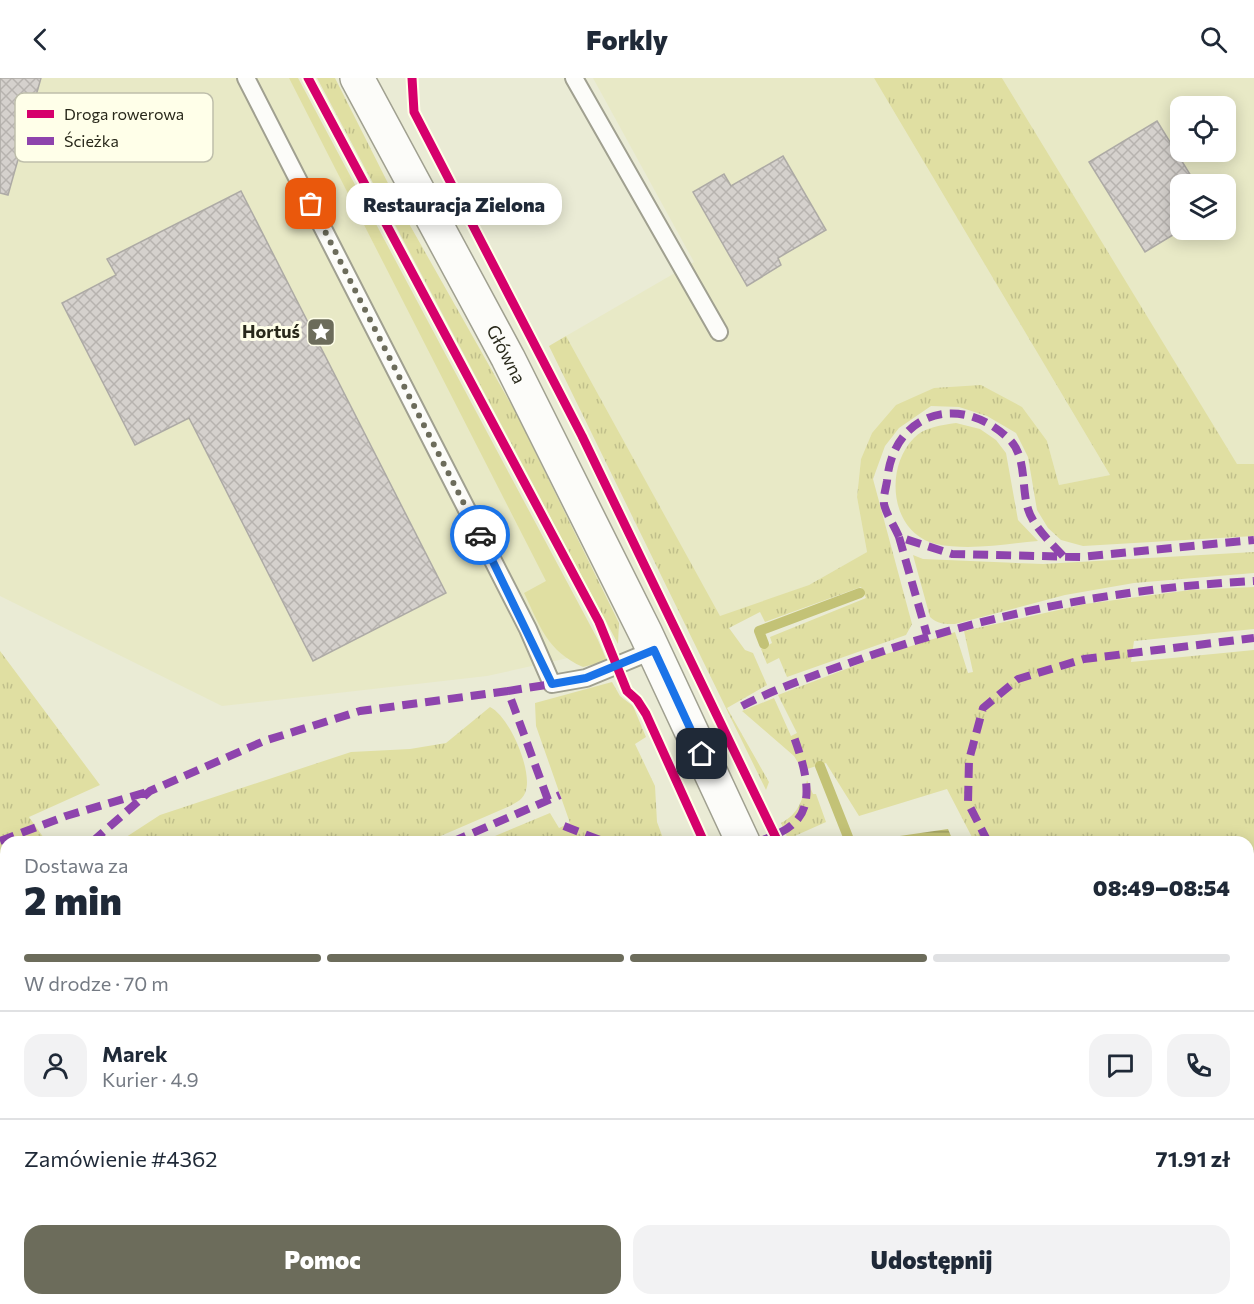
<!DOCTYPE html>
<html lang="pl">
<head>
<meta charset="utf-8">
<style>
  :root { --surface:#fff; --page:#f2f2f3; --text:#1f2937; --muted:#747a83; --line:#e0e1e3; --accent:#6c6c5b }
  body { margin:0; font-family:Commissioner,sans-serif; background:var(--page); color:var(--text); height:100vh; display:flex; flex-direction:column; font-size:22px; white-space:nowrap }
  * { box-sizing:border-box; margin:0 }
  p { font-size:20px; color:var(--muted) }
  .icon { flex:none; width:33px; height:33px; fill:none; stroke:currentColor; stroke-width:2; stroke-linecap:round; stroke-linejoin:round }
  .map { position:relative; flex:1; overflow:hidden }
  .details { position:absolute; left:0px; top:758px; width:1254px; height:470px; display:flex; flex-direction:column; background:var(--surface); border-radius:18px 18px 0 0; box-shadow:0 3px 15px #0003 }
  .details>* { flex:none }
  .fabs { position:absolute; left:1170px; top:18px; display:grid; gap:12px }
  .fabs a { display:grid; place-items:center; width:66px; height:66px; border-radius:12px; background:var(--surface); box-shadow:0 3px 15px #0003; font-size:30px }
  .pin { position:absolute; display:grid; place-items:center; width:51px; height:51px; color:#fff; margin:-26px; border-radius:12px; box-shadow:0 3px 9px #0006 }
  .courier { position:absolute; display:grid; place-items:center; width:60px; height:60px; margin:-30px; border:4px solid #1a73e8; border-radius:50%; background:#fff; color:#222; box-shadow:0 2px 8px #0007 }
  .bubble { position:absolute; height:42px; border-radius:18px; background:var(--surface); box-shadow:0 3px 15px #0003; font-size:20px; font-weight:800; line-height:42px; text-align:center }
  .headline em { font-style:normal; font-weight:800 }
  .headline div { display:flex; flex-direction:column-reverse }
  .headline { display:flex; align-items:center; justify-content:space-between; height:102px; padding:0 24px }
  h1 { font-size:39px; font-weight:800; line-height:45px }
  .bar { display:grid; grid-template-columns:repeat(4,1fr); gap:9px 6px; align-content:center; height:72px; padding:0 24px }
  .bar i { height:8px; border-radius:4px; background:var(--line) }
  .bar .selected { background:var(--accent) }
  .bar p { grid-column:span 4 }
  .line { display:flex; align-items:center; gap:15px; padding:0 24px; border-top:2px solid var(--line) }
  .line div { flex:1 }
  .round { display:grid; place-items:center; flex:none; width:63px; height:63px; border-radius:18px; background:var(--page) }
  .cta { display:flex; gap:12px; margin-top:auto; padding:12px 24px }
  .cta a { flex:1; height:69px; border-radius:18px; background:var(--accent); color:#fff; font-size:24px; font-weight:800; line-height:69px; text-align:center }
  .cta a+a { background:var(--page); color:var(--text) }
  header { display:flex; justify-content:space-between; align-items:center; height:78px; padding:0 24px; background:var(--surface); font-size:27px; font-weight:800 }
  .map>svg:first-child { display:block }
  .built { fill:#e8e9c6; fill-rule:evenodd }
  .grass { fill:url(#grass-tufts) }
  .forest { fill:url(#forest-firs) }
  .green { fill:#e0dfa2 }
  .water { fill:url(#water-rules) }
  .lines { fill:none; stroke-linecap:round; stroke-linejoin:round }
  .stream { stroke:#c3c276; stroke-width:10 }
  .building { fill:url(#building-cross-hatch); stroke:#adaaa5; stroke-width:1.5 }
  .lane-casing { stroke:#a0a090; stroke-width:20 }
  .secondary-casing { stroke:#a0a090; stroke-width:36 }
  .lane { stroke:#fcfcf9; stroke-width:16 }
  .secondary { stroke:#fcfcf9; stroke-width:33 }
  .quiet { stroke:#8e44ad; stroke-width:8; stroke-dasharray:15 8; stroke-linecap:butt }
  .cycleway-casing { stroke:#ffffe9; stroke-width:13 }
  .cycleway { stroke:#d6006c; stroke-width:9 }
  .done { stroke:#6c6c5b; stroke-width:6; stroke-dasharray:0 10.8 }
  .route { stroke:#1a73e8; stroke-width:8 }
  .labels { text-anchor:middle; stroke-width:6; stroke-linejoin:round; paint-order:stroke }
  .poi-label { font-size:18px; font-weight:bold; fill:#28281a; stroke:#ffffe9; text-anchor:end }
  .street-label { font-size:18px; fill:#28281a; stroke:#ffffe9 }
  .key { fill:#ffffe9; stroke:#bebeab; stroke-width:1.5 }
  .key-label { font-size:16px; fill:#28281a }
</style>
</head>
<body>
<header><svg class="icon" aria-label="back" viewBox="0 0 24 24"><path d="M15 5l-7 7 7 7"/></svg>Forkly<svg class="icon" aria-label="search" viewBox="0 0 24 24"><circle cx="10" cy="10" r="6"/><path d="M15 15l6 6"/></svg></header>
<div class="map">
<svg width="1254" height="1226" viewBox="0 0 1254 1226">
  <defs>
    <pattern id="grass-tufts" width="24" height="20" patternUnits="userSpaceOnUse" patternTransform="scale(1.5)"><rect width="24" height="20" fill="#e0dfa2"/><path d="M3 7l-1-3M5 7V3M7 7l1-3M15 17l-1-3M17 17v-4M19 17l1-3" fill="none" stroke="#c0bf8b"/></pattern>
    <pattern id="forest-firs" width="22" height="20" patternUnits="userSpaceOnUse" patternTransform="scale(1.5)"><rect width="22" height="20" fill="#e0dfa2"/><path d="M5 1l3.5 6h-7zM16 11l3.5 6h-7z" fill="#c0bf8b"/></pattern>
    <pattern id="water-rules" width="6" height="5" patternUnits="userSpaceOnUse" patternTransform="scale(1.5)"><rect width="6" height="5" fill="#c3c276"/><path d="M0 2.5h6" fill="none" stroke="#9e9e60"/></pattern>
    <pattern id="building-cross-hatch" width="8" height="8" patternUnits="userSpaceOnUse" patternTransform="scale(1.5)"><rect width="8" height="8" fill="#d5d1cd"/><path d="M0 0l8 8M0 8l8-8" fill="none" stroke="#b7b3af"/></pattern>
  </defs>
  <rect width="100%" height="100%" fill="#eaebd5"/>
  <path class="built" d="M0 0H298L598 562 568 580 487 598 222 628 0 518Z
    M593 0H874L1110 397 1059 407 1047 363 934 310 872 355 861 381 857 419 867 474 809 507 720 539 566 258 694 184Z
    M1002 0H1254V386L1237 387ZM1180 28H1226V74H1180ZM1180 106H1226V152H1180Z"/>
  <path class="grass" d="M317 0H335L403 135 516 335 619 545 618 566Z
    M874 0H1002L1237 386H1254V458L1083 468 1061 462 1048 450 1037 432 1028 379 1016 355 987 338 959 329 931 328 899 350 885 368 873 401 912 546 906 557 787 599 779 580 767 586 761 571 772 565 770 559 866 520 861 509 765 544 760 534 729 550 745 572 753 575 767 607 727 630 769 704 766 712 549 268 566 258 720 538 809 507 867 474 857 419 861 381 872 355 896 327 934 310 981 307 1022 329 1047 363 1059 407 1110 397Z
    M956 345 980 351 996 362 1006 375 1018 442 1038 463C1005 466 969 473 936 466 890 455 884 390 914 360 924 349 942 347 956 345Z
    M1254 474V495L1134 505 1065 517 955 546C945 546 937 546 930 539L913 477 923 481 1043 486Z
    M1254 509V551L1134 563 1131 584 1254 572V1175H1248V764L974 763 947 711 859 738 826 685 807 691 800 688 794 678 742 633 774 620 791 658 797 655 778 617 880 578 955 554 968 595 973 594 964 553 1085 526 1190 512Z
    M0 573 100 707 29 739 46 763 6 764V821L0 827Z
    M612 604 620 618 633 628 646 659 635 666 655 708 657 744 664 763H483L550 735 559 750 570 745 536 648 535 625Z
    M490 629C509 638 532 691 526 712 524 721 517 724 510 728L429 763H120L160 737 351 674 410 671 446 665Z
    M807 702 813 716H816L826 744 788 761 781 745C799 736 803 721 807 702Z
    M6 898V1221H897L899 1226H0V900Z
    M987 1221H1190L1195 1226H989Z"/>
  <path class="forest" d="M1254 1175V1226H1195L1190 1221H1248V1176Z"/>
  <path class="green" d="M289 0H298L598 562 607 583 583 589C547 573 540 548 524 515L546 503Z"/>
  <path class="water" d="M948 751 953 763H865Z"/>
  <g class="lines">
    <path class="stream" d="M764 566 759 553 860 515
      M820 688 850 764"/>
  </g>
  <path class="building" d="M0 0H41L8 117 0 115Z
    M1157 43 1196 106H1180L1181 152 1145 174 1089 84Z
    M783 78 826 152 778 180 781 187 747 208 693 114 724 96 731 108Z
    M241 113 446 515 313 583 189 340 135 367 62 225 116 197 107 181Z"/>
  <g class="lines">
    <g class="lane-casing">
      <path id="lane" d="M246 0 528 551 552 606 586 600 654 572
        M574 0 719 254"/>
    </g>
    <g class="secondary-casing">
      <g id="secondary">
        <path id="s1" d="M357 0 508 280 646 556 743 764"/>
        <path d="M943 1221 945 1226"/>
      </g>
    </g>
    <use href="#lane" class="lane"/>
    <use href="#secondary" class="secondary"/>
    <path class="quiet" d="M899 459 927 557
      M1063 478C1051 465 1033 448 1028 431 1021 409 1027 378 1009 361 960 314 893 334 887 403 886 410 883 419 884 426 886 436 895 449 899 459L952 476 1081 479 1254 462
      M742 628C777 610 815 597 852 584 982 537 1116 510 1254 503
      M548 722 508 613 552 606
      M564 748 605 764
      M0 763 66 738 147 714
      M92 764 150 713 264 663 360 633 508 613
      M452 764 560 717
      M758 764C769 759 783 755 792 747 818 726 803 685 794 659
      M988 764 968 725 969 682 983 630 1018 601 1084 581 1254 560
      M0 844 6 839
      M0 884H6
      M910 1221 912 1226
      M978 1221 980 1226"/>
    <g class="cycleway-casing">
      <path id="cycleway" d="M308 0 599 544 627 613 637 622 646 636 704 764
        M412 0 414 34 582 358 778 764"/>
    </g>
    <use href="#cycleway" class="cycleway"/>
  </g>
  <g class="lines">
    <path class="done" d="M311 126 480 457"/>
    <path class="route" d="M480 457 552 606 586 600 654 572 702 676"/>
  </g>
  <defs>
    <g id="sight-square" transform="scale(1.5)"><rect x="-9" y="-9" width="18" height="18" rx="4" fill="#6c6c5b" stroke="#ffffe9"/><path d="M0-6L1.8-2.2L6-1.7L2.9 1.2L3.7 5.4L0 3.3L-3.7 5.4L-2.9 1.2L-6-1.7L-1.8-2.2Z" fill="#fff"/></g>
  </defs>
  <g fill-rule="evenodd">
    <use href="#sight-square" x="321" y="254"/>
  </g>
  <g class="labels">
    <g class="poi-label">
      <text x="300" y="260">Hortuś</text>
    </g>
    <g class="street-label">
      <text dy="6" stroke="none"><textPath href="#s1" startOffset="314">Główna</textPath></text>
    </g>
  </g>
  <rect x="15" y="15" width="198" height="69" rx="9" class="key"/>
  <rect x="27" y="32" width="27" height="8" fill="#d6006c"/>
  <rect x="27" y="59" width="27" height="8" fill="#8e44ad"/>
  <g class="key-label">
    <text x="64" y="42">Droga rowerowa</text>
    <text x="64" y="69">Ścieżka</text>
  </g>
</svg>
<div class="fabs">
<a><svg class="icon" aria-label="locate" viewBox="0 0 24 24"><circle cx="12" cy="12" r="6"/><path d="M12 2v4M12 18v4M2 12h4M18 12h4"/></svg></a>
<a><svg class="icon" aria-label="layers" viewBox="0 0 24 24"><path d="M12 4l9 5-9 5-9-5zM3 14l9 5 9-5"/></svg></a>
</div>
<div class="pin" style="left:311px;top:126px;background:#ea580c"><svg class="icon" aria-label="bag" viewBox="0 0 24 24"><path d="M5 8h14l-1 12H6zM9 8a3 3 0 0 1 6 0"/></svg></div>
<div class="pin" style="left:702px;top:676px;background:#1f2937"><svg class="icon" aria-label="home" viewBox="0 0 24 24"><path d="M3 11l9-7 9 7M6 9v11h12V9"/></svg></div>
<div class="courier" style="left:480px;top:457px"><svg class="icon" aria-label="car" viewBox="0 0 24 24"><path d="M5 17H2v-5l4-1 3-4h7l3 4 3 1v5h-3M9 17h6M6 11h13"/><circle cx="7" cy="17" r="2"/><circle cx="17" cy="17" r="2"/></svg></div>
<div class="bubble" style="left:346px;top:105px;width:216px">Restauracja Zielona</div>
<section class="details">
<div class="headline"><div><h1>2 min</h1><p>Dostawa za</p></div><em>08:49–08:54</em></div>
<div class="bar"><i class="selected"></i><i class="selected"></i><i class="selected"></i><i></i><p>W drodze · 70 m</p></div>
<div class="line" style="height:108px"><a class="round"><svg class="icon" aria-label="person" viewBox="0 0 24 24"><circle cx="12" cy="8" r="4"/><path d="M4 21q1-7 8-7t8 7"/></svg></a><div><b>Marek</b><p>Kurier · 4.9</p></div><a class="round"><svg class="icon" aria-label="chat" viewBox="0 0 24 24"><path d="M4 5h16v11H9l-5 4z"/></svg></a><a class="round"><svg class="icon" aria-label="phone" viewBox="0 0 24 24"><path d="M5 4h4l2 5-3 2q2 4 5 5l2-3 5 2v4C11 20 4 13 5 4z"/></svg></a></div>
<div class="line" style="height:78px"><div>Zamówienie #4362</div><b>71.91 zł</b></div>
<div class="cta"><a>Pomoc</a><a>Udostępnij</a></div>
</section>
</div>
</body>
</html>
